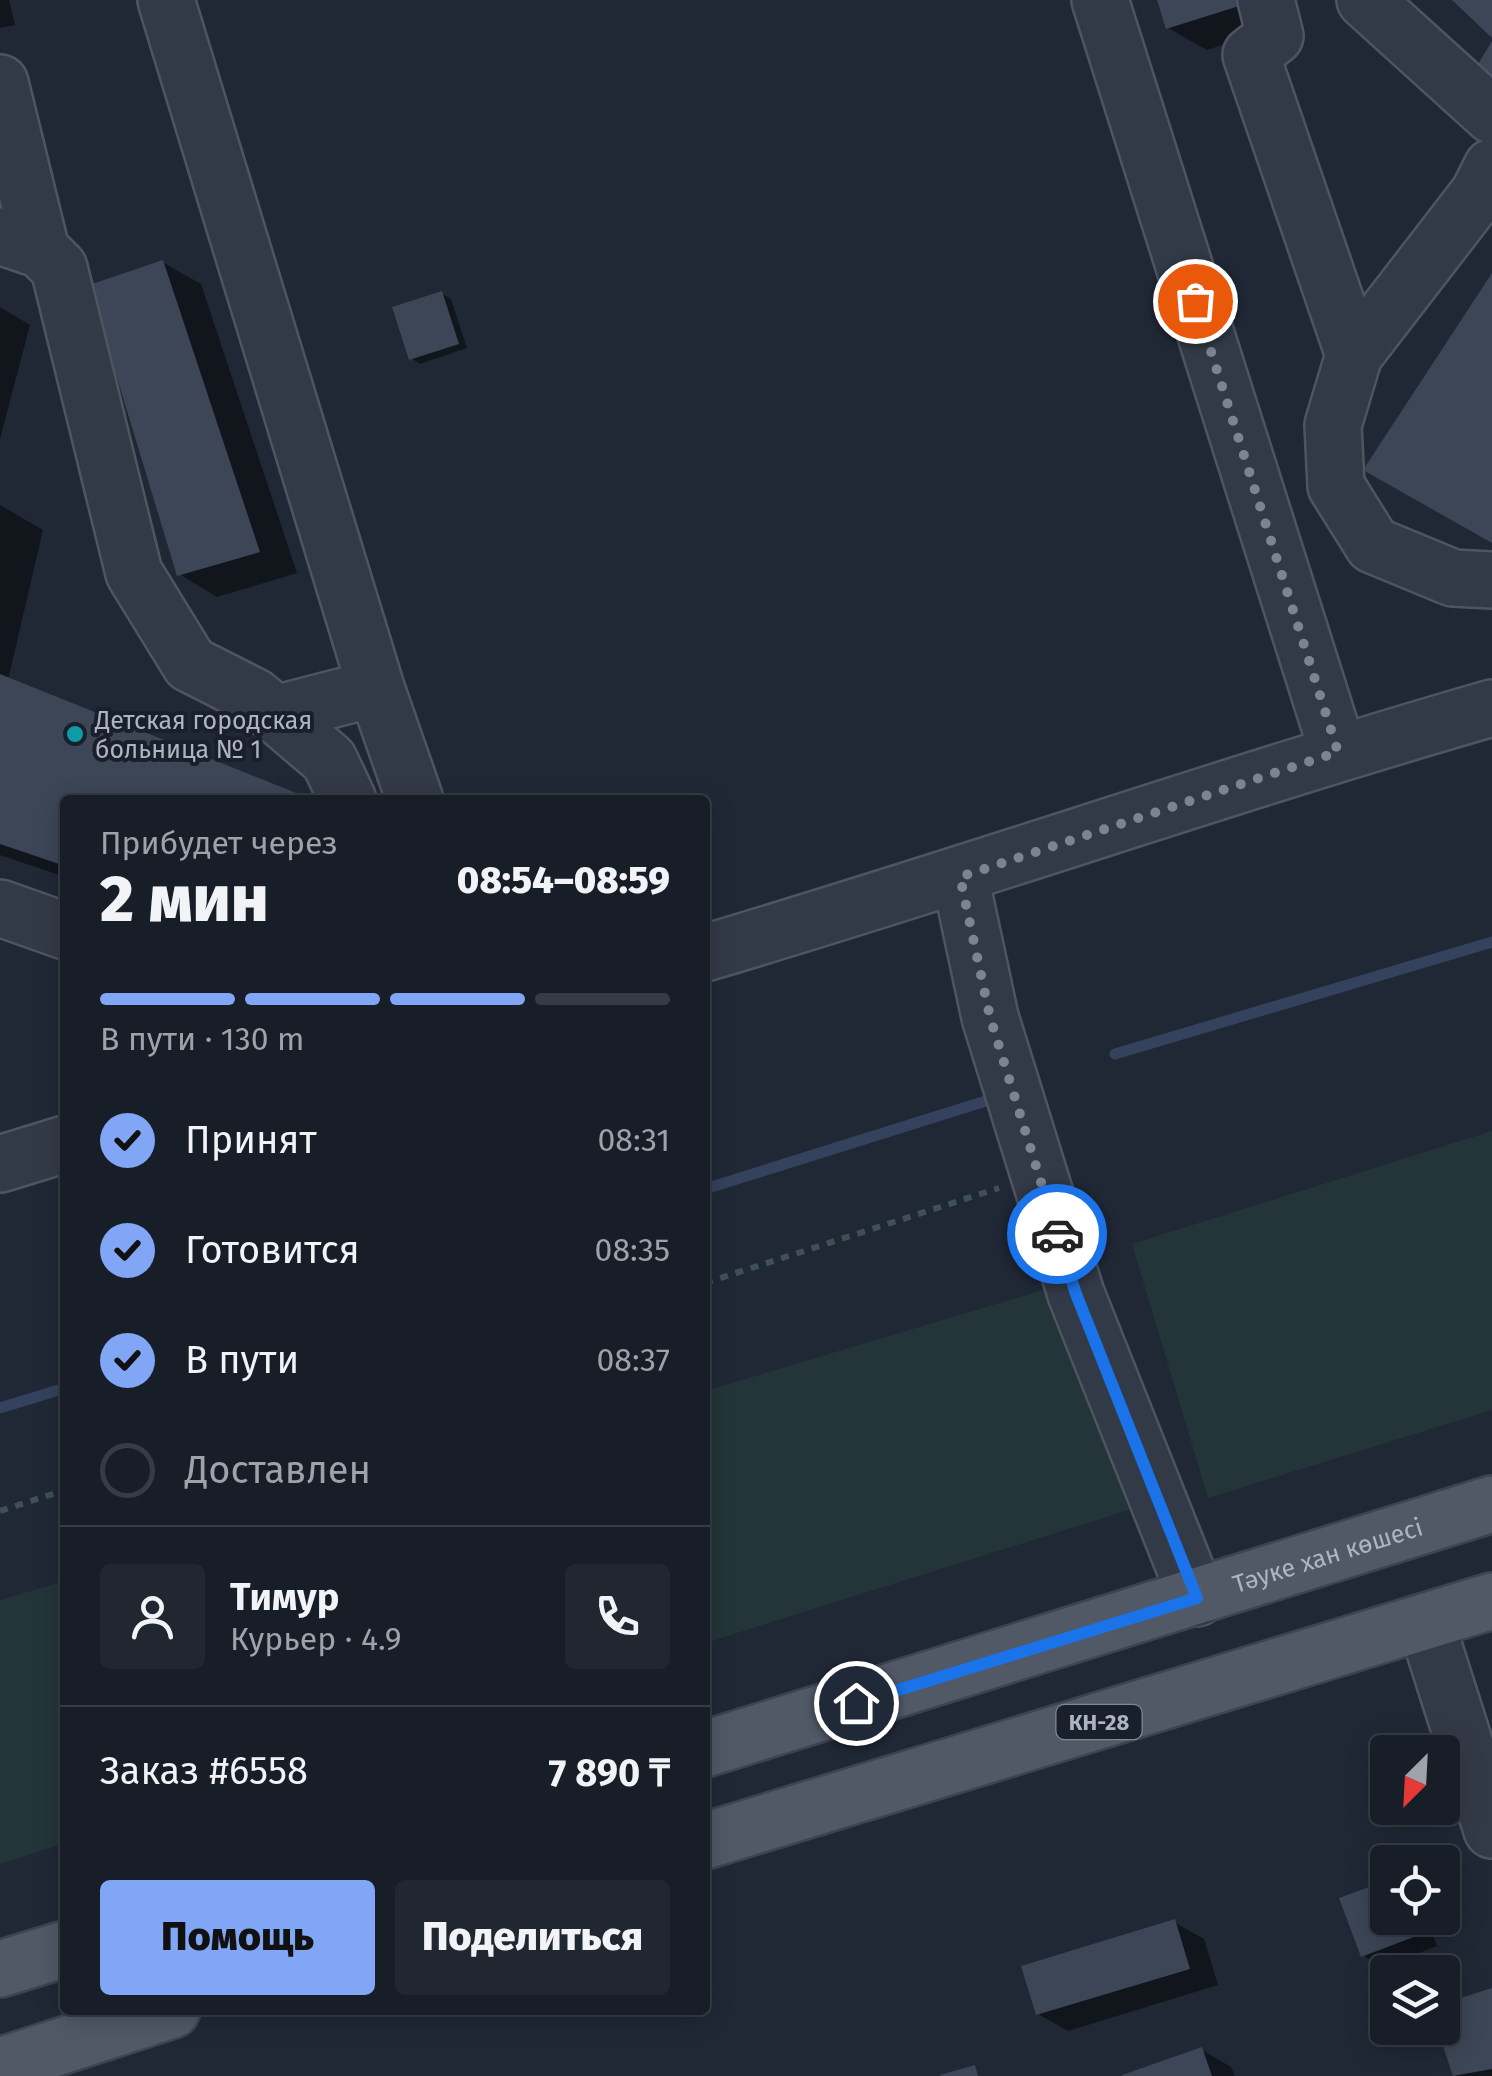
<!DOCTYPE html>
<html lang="ru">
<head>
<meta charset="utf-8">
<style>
  :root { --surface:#181e28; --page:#212730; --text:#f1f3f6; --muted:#9fa2a8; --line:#363c45; --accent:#81a6f5 }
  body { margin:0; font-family:"Fira Sans",sans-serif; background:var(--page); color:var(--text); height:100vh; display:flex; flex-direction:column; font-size:38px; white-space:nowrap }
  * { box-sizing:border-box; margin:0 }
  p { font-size:32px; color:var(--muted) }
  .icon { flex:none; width:55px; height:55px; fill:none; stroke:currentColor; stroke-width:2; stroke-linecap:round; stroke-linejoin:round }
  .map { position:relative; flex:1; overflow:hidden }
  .panel { position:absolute; left:60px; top:795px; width:650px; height:1220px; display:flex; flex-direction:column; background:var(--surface); border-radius:10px; box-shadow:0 5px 25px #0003,0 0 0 2px var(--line) }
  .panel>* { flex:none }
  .needle { width:65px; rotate:204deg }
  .fabs { position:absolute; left:1370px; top:1735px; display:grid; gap:20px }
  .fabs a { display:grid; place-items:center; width:90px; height:90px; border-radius:10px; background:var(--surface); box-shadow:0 5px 25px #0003,0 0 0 2px var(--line); font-size:50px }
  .pin { position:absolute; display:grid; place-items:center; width:85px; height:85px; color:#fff; margin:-42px; border:5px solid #fff; border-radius:50%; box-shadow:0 2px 10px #0007 }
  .courier { position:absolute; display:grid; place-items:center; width:100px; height:100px; margin:-50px; border:8px solid #1a73e8; border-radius:50%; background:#fff; color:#222; box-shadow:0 2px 12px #0007 }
  .overview em { font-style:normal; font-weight:800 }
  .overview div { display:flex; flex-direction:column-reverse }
  .overview { display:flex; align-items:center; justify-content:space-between; height:170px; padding:0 40px }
  h1 { font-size:65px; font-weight:800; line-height:75px }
  .bar { display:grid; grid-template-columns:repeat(4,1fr); gap:15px 10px; align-content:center; height:120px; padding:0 40px }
  .bar i { height:12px; border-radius:8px; background:var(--line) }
  .bar .on { background:var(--accent) }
  .bar p { grid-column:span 4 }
  .line { display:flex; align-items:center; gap:25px; padding:0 40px; border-top:2px solid var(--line) }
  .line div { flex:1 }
  .round { display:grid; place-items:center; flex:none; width:105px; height:105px; border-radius:10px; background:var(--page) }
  ol { padding:0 40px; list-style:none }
  li { display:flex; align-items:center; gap:30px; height:110px }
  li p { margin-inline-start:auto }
  li .icon { padding:10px; border-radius:50%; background:var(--accent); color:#111; stroke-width:4 }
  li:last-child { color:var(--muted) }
  li i { width:55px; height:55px; border:5px solid var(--line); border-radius:50% }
  .button { display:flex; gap:20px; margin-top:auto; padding:20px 40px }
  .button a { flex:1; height:115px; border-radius:10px; background:var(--accent); color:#111; font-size:40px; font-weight:800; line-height:115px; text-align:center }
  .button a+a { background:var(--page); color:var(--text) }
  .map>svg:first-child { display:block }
  .green { fill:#233538 }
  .shadow { fill:#0007 }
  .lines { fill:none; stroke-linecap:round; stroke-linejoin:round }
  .stream { stroke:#34425d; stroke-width:11 }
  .building { fill:#3c4656 }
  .minor-casing { stroke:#4e5561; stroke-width:60 }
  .major-casing { stroke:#3d4350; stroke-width:60 }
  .path { stroke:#3f5155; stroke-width:6; stroke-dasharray:8 8; stroke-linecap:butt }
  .minor { stroke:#333a47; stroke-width:55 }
  .major { stroke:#515967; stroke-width:55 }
  .done { stroke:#7c8492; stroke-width:10; stroke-dasharray:0 18 }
  .route { stroke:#1a73e8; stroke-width:12 }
  .culture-dot { fill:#0f9aa8; stroke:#191f2b; stroke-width:4 }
  .labels { text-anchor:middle; stroke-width:8; stroke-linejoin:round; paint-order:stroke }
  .shield { fill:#191f2b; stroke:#818895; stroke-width:2.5 }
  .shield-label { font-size:22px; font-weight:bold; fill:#adb5c3 }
  .poi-label { font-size:25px; fill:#adb5c3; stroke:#191f2b; text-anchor:start }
  .street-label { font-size:25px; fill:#adb5c3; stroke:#191f2b }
</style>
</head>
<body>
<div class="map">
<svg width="1492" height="2076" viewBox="0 0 1492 2076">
  <rect width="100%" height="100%" fill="#202836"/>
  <path class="green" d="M1492 1131V1410L1208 1498 1132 1244Z
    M1050 1288 1129 1510 705 1643V1391Z
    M65 1581V1843L0 1864V1600Z"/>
  <path class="shadow" d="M0 0H9L15 25 0 28Z
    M1159 0H1284L1292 22 1207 50 1168 28Z
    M162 262 201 284 297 573 217 597 179 574Z
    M442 294 451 299 467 348 420 364 411 358Z
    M0 307 30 325 0 439Z
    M0 505 43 530 8 680 305 800H65V877L0 855Z
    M1388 1918H1427L1437 1946 1383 1967 1363 1955Z
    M1174 1922 1204 1939 1218 1985 1068 2031 1038 2014Z
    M1492 1990V2076H1456L1440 2028Z
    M1202 2050 1231 2067 1235 2076H1128Z"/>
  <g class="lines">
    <path class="stream" d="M1115 1054 1492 942
      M705 1189 989 1100
      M0 1408 65 1388"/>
  </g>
  <path class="building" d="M1157 0H1255V1L1166 29Z
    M1452 0H1492V38Z
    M1492 41V80L1477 66Z
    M163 260 260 552 177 576 89 285Z
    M1492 273V543L1363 470Z
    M442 291 459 344 409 360 392 307Z
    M0 674 301 795 299 800H65V866L0 844Z
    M1388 1880V1918H1413L1419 1935 1361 1957 1339 1898Z
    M1175 1919 1190 1969 1036 2015 1021 1966Z
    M1492 1988V2069L1453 2076 1437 2028H1442V2004Z
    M1202 2047 1212 2076H1122V2075Z
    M975 2065 978 2076H941L940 2075Z"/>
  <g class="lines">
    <g class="minor-casing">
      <path id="minor" d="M166 0 376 688
        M1100 0 1338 752
        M1266 0 1275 36 1251 55 1354 355
        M1365 0 1492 115
        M0 83 41 250
        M1492 167 1479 193 1354 355 1333 425 1336 486 1373 545 1453 578 1492 580
        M0 236 41 250 59 268 134 573 190 664 255 697 329 760 348 800
        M275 714 376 688 415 800
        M960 877 990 1017 1076 1294 1197 1598
        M0 908 65 931
        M705 953C969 875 1228 784 1492 708
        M0 1164 65 1144
        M1426 1623 1492 1830"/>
    </g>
    <g class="major-casing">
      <g id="major">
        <path id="s1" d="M705 1749 1492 1504"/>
        <path d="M705 1841 1492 1601"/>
        <path d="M0 1969 65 1949"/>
        <path d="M0 2066 172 2010"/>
      </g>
    </g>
    <path class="path" d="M705 1283 999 1188
      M0 1511 65 1490"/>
    <use href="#minor" class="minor"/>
    <use href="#major" class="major"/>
  </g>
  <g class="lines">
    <path class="done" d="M1057 1234 990 1017 960 877 1338 752 1195 301"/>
    <path class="route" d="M856 1703 1197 1598 1076 1294 1057 1234"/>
  </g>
  <circle class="culture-dot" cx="75" cy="734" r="10"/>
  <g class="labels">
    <rect class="shield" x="1056.5" y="1705" width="85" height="34" rx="8"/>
    <g class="shield-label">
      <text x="1099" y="1730">КН-28</text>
    </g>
    <g class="poi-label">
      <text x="95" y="729">Детская городская<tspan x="95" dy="29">больница № 1</tspan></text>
    </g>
    <g class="street-label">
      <text dy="9" stroke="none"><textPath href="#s1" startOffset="652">Тәуке хан көшесі</textPath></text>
    </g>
  </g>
</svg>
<div class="fabs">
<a><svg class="needle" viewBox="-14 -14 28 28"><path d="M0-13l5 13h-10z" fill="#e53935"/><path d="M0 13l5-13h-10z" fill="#9fa2a8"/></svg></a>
<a><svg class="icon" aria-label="locate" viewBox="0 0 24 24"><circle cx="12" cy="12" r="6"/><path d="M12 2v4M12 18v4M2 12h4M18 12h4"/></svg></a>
<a><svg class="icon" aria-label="layers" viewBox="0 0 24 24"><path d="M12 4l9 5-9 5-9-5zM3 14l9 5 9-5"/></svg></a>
</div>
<div class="pin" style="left:1195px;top:301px;background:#ea580c"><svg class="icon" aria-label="bag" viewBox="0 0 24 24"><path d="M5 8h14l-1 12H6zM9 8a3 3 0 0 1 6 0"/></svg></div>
<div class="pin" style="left:856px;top:1703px;background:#1f2937"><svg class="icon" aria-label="home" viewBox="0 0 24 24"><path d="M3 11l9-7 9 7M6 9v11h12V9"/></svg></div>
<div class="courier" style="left:1057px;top:1234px"><svg class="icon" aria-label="car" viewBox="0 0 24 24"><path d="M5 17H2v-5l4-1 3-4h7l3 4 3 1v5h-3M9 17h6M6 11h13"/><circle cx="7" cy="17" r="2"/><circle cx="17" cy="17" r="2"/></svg></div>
<section class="panel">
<div class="overview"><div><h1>2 мин</h1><p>Прибудет через</p></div><em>08:54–08:59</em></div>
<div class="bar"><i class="on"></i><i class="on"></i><i class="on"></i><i></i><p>В пути · 130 m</p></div>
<ol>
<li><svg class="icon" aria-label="check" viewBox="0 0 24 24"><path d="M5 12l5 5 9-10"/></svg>Принят<p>08:31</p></li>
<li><svg class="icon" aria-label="check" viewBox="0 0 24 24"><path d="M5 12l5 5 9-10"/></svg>Готовится<p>08:35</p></li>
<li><svg class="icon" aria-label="check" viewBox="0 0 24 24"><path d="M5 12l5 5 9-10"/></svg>В пути<p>08:37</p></li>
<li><i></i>Доставлен</li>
</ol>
<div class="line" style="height:180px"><a class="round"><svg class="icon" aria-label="person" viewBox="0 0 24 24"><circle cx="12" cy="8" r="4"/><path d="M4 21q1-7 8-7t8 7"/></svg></a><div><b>Тимур</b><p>Курьер · 4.9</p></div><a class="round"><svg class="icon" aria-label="phone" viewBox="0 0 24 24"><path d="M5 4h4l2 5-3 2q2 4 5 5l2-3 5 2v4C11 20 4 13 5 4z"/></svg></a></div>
<div class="line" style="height:130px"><div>Заказ #6558</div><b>7 890 ₸</b></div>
<div class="button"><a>Помощь</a><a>Поделиться</a></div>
</section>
</div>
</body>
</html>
